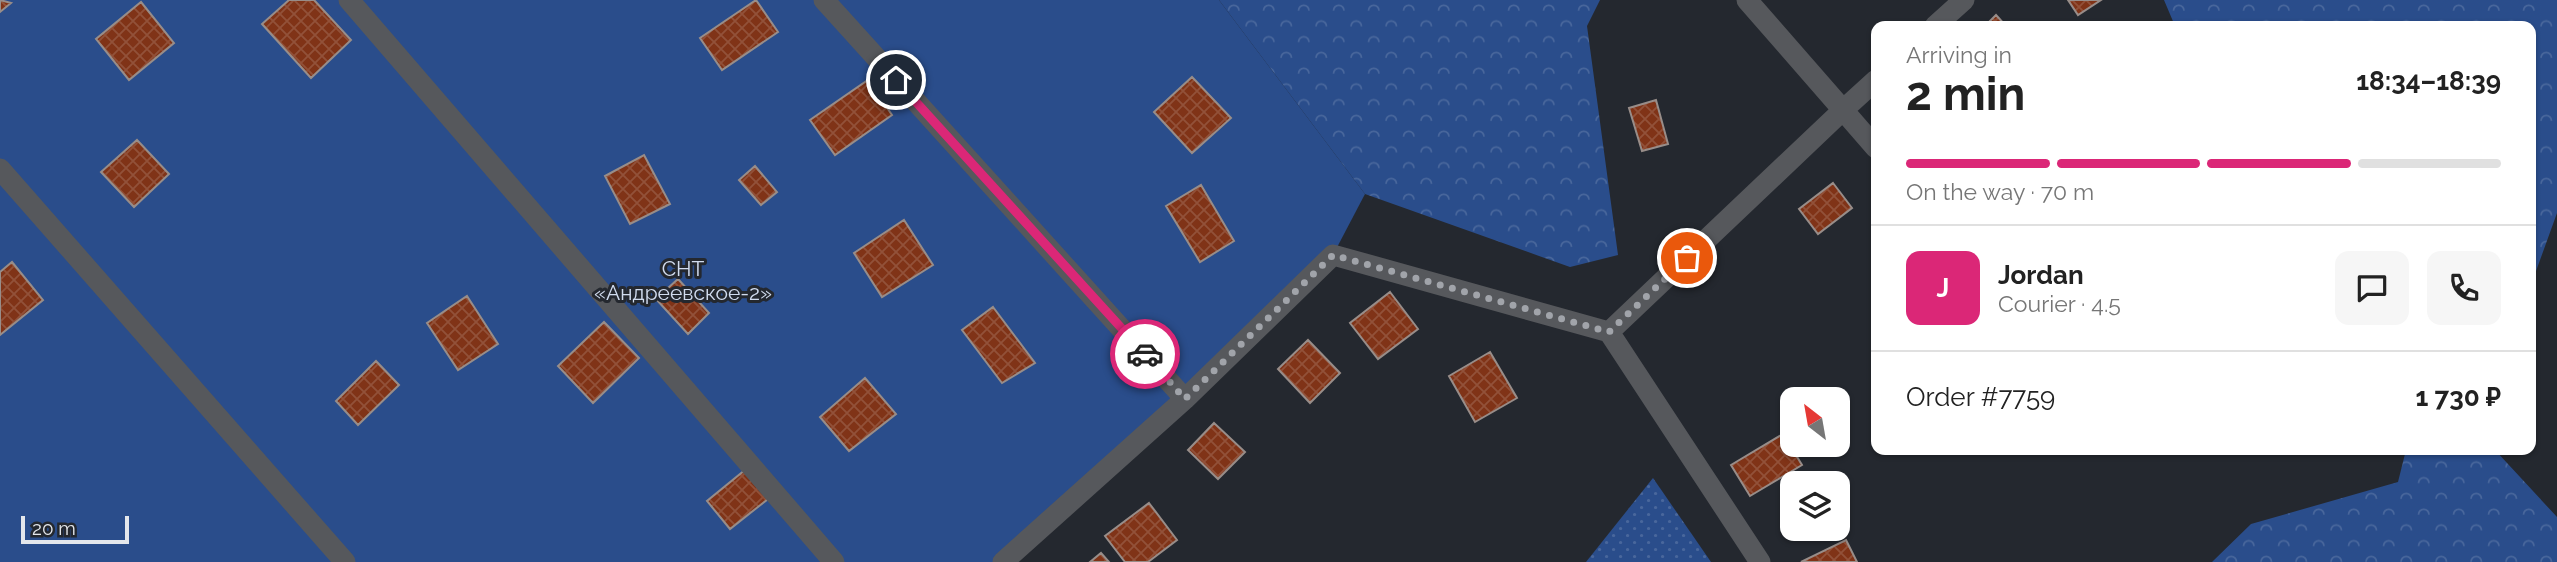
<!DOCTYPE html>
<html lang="en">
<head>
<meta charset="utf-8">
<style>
  :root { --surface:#fff; --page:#f6f6f6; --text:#222; --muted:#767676; --line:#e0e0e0; --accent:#db2777 }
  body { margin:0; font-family:Raleway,sans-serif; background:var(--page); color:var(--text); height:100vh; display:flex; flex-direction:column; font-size:26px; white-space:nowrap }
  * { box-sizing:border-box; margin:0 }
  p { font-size:23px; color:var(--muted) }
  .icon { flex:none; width:38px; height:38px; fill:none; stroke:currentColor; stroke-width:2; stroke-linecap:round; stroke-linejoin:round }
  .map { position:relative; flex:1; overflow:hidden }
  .panel { position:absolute; left:1871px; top:21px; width:665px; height:434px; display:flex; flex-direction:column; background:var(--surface); border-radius:14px; box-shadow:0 2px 5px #0004 }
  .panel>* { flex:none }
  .needle { width:46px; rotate:329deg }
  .buttons { position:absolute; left:1780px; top:387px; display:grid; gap:14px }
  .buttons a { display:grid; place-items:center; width:70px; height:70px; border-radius:14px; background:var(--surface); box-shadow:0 2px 5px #0004; font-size:35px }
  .scale { position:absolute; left:21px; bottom:18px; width:108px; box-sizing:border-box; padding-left:7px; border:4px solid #e4e7ec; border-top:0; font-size:19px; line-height:24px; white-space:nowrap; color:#e4e7ec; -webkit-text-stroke:5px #24282f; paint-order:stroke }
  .pin { position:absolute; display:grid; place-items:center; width:60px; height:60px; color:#fff; margin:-30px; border:4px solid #fff; border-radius:50%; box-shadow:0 2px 7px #0007 }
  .courier { position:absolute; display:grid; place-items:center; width:70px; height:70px; margin:-35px; border:5px solid #db2777; border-radius:50%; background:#fff; color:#222; box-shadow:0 2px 9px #0007 }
  .head em { font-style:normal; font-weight:700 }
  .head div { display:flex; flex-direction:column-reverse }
  .head { display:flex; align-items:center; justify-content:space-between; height:119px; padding:0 35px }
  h1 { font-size:46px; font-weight:700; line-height:52px }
  .bar { display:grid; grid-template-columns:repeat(4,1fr); gap:10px 7px; align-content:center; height:84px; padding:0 35px }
  .bar i { height:9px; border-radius:5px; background:var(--line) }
  .bar .active { background:var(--accent) }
  .bar p { grid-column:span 4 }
  .line { display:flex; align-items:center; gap:18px; padding:0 35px; border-top:2px solid var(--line) }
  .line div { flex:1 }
  .round { display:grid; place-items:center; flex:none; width:74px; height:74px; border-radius:14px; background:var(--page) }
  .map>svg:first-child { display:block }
  .grass { fill:url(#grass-dots) }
  .forest { fill:url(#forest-crowns) }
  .garden { fill:#2a4d8b }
  .building { fill:url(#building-cross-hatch); stroke:#988d89; stroke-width:2 }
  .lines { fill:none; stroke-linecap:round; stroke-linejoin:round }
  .minor { stroke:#56585c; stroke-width:21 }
  .done { stroke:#a1a4aa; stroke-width:7; stroke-dasharray:0 12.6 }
  .route { stroke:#db2777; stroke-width:9 }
  .labels { text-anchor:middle; stroke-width:6; stroke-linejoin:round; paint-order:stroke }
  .park-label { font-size:21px; fill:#d1dcef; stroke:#24282f }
</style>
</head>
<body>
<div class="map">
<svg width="2557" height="562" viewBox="0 0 2557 562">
  <defs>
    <pattern id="grass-dots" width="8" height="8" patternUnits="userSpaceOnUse" patternTransform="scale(1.75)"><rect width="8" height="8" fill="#2a4d8b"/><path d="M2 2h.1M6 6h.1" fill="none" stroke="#49679c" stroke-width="1.8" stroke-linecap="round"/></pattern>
    <pattern id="forest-crowns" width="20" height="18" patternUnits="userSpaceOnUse" patternTransform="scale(1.75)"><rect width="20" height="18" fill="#2a4d8b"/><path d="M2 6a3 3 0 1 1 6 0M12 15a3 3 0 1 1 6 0" fill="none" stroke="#49679c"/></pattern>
    <pattern id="building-cross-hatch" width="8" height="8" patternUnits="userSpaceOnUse" patternTransform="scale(1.75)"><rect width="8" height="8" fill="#803317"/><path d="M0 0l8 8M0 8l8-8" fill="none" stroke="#925139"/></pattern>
  </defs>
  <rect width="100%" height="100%" fill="#24282f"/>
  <path class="grass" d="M1653 478 1711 562H1586Z"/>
  <path class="forest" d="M1219 0H1600L1587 26 1618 255 1570 267 1365 194Z
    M2164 0H2557V213L2531 285 2530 26H2175Z
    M2406 450H2495L2557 517V562H2212L2251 524 2398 482Z"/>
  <path class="garden" d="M0 0H1219L1365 194 1333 255 1003 562H0Z"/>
  <path class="building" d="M0 0 11 3 0 12Z
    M289 0H314L351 40 311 78 262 24Z
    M756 0 778 32 722 70 700 38Z
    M2068 0H2101L2078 15Z
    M141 2 174 43 129 80 96 39Z
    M1996 15 2006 26H1985Z
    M1192 77 1231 118 1192 153 1154 112Z
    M868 80 892 115 835 155 810 120Z
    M1656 100 1668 144 1642 151 1629 108Z
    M137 140 169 174 134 207 101 172Z
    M644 155 670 204 630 224 605 176Z
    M755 166 777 192 761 205 739 180Z
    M1833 183 1852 208 1818 234 1799 209Z
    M1201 185 1234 241 1200 262 1166 206Z
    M904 220 933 265 882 297 854 253Z
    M12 262 43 300 0 335V272Z
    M678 279 709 313 688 334 656 299Z
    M1390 292 1418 329 1378 359 1350 323Z
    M467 296 498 344 458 370 427 323Z
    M993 307 1035 363 1002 383 962 330Z
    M604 322 639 358 593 403 558 366Z
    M1308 340 1340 373 1310 403 1278 369Z
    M1490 352 1517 398 1475 422 1449 376Z
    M376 361 399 385 358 425 336 401Z
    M865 378 896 414 849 451 820 417Z
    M1214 423 1245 452 1218 479 1188 450Z
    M1783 434 1802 465 1750 496 1731 465Z
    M745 470 768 499 730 529 707 501Z
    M1149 503 1177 540 1148 562H1125L1105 536Z
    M1846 540 1857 562H1801Z
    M1101 553 1109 562H1090Z"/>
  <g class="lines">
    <path class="minor" d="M349 0 834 562
      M824 0 1185 399
      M1747 0 1843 110 1876 80
      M1935 26 1964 0
      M0 169 345 562
      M1609 332 1843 110 1876 148
      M1003 562 1185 399 1333 255 1609 332 1760 562"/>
  </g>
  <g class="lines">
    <path class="done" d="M1145 354 1185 399 1333 255 1609 332 1687 258"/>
    <path class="route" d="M896 80 1145 354"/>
  </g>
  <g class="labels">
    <g class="park-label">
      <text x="683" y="276">СНТ<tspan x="683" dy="24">«Андреевское-2»</tspan></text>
    </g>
  </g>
</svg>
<div class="buttons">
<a><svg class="needle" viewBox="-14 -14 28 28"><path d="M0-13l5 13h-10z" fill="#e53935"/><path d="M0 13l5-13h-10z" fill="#767676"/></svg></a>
<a><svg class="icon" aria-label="layers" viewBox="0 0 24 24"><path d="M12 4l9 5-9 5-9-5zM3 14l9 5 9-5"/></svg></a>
</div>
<div class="scale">20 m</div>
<div class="pin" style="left:1687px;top:258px;background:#ea580c"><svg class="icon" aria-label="bag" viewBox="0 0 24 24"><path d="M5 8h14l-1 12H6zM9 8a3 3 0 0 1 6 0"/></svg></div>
<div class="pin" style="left:896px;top:80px;background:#1f2937"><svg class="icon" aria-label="home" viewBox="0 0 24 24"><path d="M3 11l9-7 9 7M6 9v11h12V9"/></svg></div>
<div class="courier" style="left:1145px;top:354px"><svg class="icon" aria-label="car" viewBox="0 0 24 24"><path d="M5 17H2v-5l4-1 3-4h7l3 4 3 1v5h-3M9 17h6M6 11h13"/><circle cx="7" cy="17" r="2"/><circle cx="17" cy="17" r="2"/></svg></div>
<section class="panel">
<div class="head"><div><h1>2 min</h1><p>Arriving in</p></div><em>18:34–18:39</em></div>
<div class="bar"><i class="active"></i><i class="active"></i><i class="active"></i><i></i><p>On the way · 70 m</p></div>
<div class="line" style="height:126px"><b class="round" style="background:var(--accent);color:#fff">J</b><div><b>Jordan</b><p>Courier · 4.5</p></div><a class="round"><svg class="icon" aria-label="chat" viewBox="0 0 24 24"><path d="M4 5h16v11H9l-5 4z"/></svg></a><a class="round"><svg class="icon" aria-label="phone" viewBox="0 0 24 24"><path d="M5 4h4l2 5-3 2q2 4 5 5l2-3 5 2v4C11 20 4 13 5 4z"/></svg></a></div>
<div class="line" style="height:91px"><div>Order #7759</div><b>1 730 ₽</b></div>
</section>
</div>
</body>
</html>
